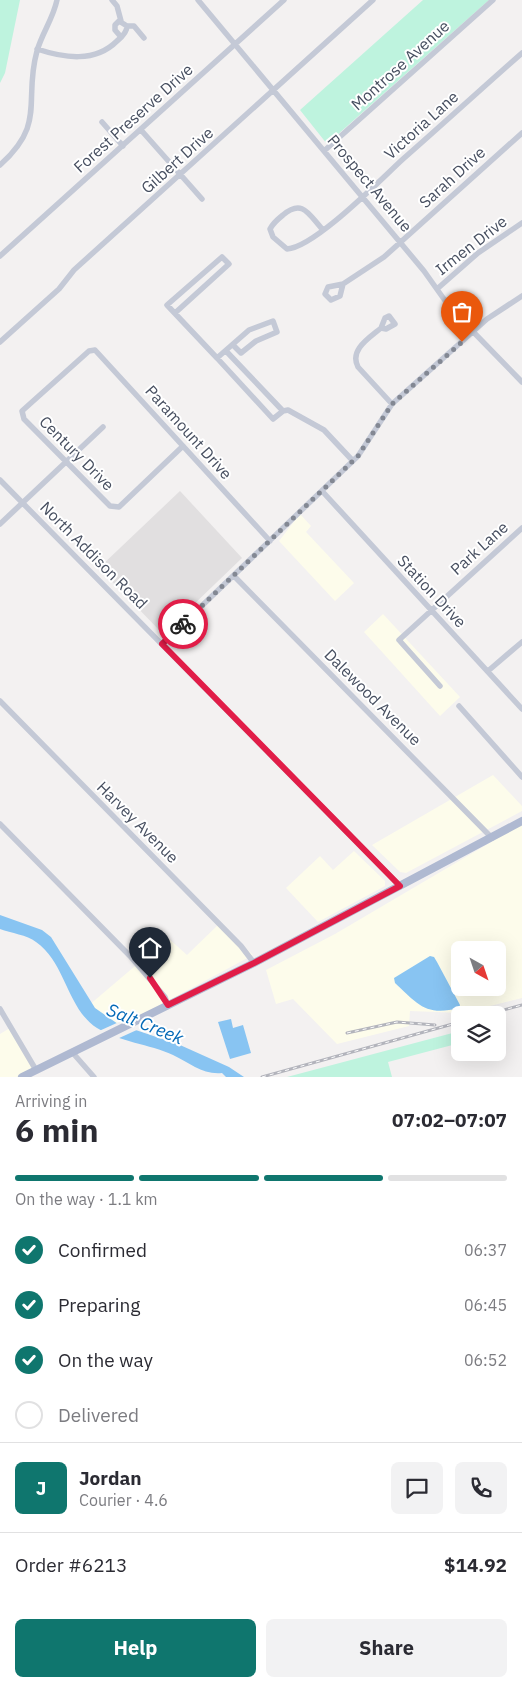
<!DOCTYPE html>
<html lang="en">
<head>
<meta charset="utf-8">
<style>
  :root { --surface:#fff; --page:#f2f2f3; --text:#2b2b33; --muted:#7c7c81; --line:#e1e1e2; --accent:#0f766e }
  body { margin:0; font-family:"IBM Plex Sans",sans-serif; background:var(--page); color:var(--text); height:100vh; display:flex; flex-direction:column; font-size:19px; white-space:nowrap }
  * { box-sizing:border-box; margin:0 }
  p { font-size:16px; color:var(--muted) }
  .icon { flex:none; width:28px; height:28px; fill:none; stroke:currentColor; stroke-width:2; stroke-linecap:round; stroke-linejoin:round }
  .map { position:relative; height:1077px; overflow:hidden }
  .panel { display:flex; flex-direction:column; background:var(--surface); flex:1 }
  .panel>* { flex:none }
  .needle { width:32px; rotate:140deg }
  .tools { position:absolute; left:451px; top:941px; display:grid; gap:10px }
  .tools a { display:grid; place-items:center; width:55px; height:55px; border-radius:8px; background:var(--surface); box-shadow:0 5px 20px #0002; font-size:25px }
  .pin { position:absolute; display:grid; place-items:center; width:42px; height:42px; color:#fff; margin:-51px -21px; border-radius:50% 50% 50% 0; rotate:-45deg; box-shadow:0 0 5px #0007 }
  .pin .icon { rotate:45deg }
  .courier { position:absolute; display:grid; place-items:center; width:50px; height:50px; margin:-25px; border:4px solid #e11d48; border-radius:50%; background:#fff; color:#222; box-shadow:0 1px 6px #0007 }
  .summary em { font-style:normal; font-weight:800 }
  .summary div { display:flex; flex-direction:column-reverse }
  .summary { display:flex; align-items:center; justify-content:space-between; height:85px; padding:0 15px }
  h1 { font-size:32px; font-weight:800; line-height:38px }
  .bar { display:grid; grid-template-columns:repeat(4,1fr); gap:8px 5px; align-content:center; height:60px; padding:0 15px }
  .bar i { height:6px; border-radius:4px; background:var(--line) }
  .bar .on { background:var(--accent) }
  .bar p { grid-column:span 4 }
  .line { display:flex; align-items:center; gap:12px; padding:0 15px; border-top:1px solid var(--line) }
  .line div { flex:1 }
  .round { display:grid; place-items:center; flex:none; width:52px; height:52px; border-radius:8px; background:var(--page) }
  ol { padding:0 15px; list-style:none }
  li { display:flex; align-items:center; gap:15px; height:55px }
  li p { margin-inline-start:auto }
  li .icon { padding:5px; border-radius:50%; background:var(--accent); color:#fff; stroke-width:4 }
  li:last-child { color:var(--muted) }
  li i { width:28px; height:28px; border:2px solid var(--line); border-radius:50% }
  .primary-button { display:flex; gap:10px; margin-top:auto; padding:10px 15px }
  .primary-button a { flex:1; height:58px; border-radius:8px; background:var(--accent); color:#fff; font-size:20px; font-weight:800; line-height:58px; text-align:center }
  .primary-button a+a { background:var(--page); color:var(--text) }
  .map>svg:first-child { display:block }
  .commercial { fill:#fdfceb; fill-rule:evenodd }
  .education { fill:#e1dfe0 }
  .green { fill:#bef3de }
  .water { fill:#88c4f2 }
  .pier { fill:#f3f1f1 }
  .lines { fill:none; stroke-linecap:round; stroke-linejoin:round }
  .minor { stroke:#c4c9d6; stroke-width:5.5 }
  .major { stroke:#afb9d1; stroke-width:8 }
  .rail-casing { stroke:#b3b4bc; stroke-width:3 }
  .rail { stroke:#fff; stroke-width:1; stroke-dasharray:4; stroke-linecap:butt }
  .done { stroke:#838893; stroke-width:5; stroke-dasharray:0 9 }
  .route { stroke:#e11d48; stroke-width:6 }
  .labels { text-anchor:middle; stroke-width:4; stroke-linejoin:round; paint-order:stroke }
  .street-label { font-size:16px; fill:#474f60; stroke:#fff }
  .water-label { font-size:18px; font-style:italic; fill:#0369b7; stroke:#fff }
</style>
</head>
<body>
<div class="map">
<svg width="522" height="1077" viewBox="0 0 522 1077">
  <rect width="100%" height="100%" fill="#f3f1f1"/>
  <path class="commercial" d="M300 514 311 526 306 532 354 583 335 601 279 541Z
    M383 614 460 697 440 716 364 632Z
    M493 775 522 806V811L406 873 400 872 372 845Z
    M522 824V998L462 1013 410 1011 409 1026 337 1044 293 999 276 1004 266 970 335 934ZM460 950H498V988H460Z
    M354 851 385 881V886L318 922 286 888 320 856 333 870Z
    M220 923 253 955 119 1027 88 1006 168 938 187 955Z
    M10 1028 35 1069 20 1077H0V1034Z"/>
  <path class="education" d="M180 491 242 558 163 634 99 568Z"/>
  <path class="green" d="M0 0H20L5 73 0 83Z
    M423 0H489L327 144 300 110Z
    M460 1031V1043L388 1062 392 1077H287Z"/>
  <path class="water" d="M0 915 42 930 51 937 95 1008 118 1024 180 1045 229 1067 244 1077H226L222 1073C203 1075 190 1063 173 1055 149 1044 120 1042 97 1028 67 1009 66 963 36 942 27 935 11 933 0 929Z
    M430 956 434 957 437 962 460 1005 459 1008C425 1017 417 1003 395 983L394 978Z
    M231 1019 233 1028 243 1025 251 1053 230 1059 218 1022Z"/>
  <path class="pier" d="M119 1022 139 1029 117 1039 99 1031Z"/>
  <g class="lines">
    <path class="minor" d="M112 0 117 6 121 21
      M198 0 424 271 451 309 522 382
      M127 26H134L144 38
      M37 49C64 58 95 63 117 41 122 37 127 32 127 26L119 21 115 25V30L121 37
      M102 122 123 146
      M141 130 202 199
      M324 151 493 0
      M0 165C47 123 23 101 37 51 42 33 53 19 57 0
      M323 230C309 215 303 198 283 215 278 219 273 223 270 229L273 237 287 249C315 247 380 180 403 159 443 124 482 88 522 53
      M0 256 284 0
      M343 284 340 296 331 300 325 294 328 287 343 284 384 257 522 133
      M437 289 478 253 522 223
      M175 313 229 264 222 257 167 305 217 358 249 330 273 321 277 332 256 341 241 353 233 345
      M381 328 385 318 389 316 395 324 386 329 381 328C369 338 349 350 358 367L392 404
      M0 342 59 289 74 270 373 0
      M226 351 283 411 288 410 324 430 353 461
      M217 358 273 419 283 411
      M183 446 119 507 110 506 24 419 22 411 89 351 95 350 270 541
      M0 480 400 886
      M322 491 522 709
      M0 524 103 427
      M234 576 492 838
      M162 644 358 456 392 404 487 319 522 296
      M488 671 522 642
      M440 686 399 640 522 528
      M0 701 241 946 254 963
      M459 706 522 777
      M0 824 130 956 165 997 168 1005
      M0 1009 36 1070
      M72 1052 94 1077"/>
    <path class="major" d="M22 1077 254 963 522 821"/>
    <g class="rail-casing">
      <path id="rail" d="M485 1015 522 1005
        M347 1033 397 1022 435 1025
        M262 1077 460 1022"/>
    </g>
    <use href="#rail" class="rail"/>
  </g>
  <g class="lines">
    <path class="done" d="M183 624 358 456 392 404 462 342"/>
    <path class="route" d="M150 978 168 1005 254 963 400 886 162 644 183 624"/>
  </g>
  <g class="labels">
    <g class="street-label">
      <text transform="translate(400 65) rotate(-42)" y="6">Montrose Avenue</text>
      <text transform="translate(133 118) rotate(-42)" y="6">Forest Preserve Drive</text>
      <text transform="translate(421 125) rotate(-42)" y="6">Victoria Lane</text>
      <text transform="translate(177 160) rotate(-42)" y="6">Gilbert Drive</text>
      <text transform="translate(452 177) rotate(-42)" y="6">Sarah Drive</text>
      <text transform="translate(370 183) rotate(50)" y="6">Prospect Avenue</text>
      <text transform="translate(471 245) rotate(-38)" y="6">Irmen Drive</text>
      <text transform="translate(189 432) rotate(48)" y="6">Paramount Drive</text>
      <text transform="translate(77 453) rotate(45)" y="6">Century Drive</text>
      <text transform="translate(479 548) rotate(-42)" y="6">Park Lane</text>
      <text transform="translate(94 555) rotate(45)" y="6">North Addison Road</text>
      <text transform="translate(432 591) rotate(47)" y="6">Station Drive</text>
      <text transform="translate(373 697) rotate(45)" y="6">Dalewood Avenue</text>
      <text transform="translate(138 822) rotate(45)" y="6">Harvey Avenue</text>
    </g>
    <g class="water-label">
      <text transform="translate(145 1024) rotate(22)" y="6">Salt Creek</text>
    </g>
  </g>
</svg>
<div class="tools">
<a><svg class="needle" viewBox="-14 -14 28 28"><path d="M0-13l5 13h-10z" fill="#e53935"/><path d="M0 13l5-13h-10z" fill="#7c7c81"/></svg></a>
<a><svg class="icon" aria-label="layers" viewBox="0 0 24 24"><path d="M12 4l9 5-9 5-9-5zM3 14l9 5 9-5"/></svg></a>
</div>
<div class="pin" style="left:462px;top:342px;background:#ea580c"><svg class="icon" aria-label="bag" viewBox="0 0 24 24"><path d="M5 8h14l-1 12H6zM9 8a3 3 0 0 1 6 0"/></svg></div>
<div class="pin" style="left:150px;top:978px;background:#1f2937"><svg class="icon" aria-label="home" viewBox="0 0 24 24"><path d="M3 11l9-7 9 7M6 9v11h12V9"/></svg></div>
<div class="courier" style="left:183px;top:624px"><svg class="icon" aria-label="bike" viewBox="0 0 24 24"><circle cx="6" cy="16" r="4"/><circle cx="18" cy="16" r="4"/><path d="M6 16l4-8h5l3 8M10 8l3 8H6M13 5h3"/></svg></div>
</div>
<section class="panel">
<div class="summary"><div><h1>6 min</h1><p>Arriving in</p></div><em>07:02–07:07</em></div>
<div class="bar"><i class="on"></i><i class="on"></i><i class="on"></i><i></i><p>On the way · 1.1 km</p></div>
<ol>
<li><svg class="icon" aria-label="check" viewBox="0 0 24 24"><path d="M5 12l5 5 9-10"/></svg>Confirmed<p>06:37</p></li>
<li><svg class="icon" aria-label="check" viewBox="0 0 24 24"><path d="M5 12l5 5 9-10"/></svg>Preparing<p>06:45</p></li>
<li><svg class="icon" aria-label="check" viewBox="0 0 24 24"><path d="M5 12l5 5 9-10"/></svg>On the way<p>06:52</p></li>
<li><i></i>Delivered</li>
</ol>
<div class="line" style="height:90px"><b class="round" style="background:var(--accent);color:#fff">J</b><div><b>Jordan</b><p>Courier · 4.6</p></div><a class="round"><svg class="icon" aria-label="chat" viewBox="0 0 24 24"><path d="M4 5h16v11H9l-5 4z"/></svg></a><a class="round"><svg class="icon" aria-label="phone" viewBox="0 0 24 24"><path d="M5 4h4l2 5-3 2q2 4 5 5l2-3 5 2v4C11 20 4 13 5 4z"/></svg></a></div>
<div class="line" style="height:65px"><div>Order #6213</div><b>$14.92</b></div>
<div class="primary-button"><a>Help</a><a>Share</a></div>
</section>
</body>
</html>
